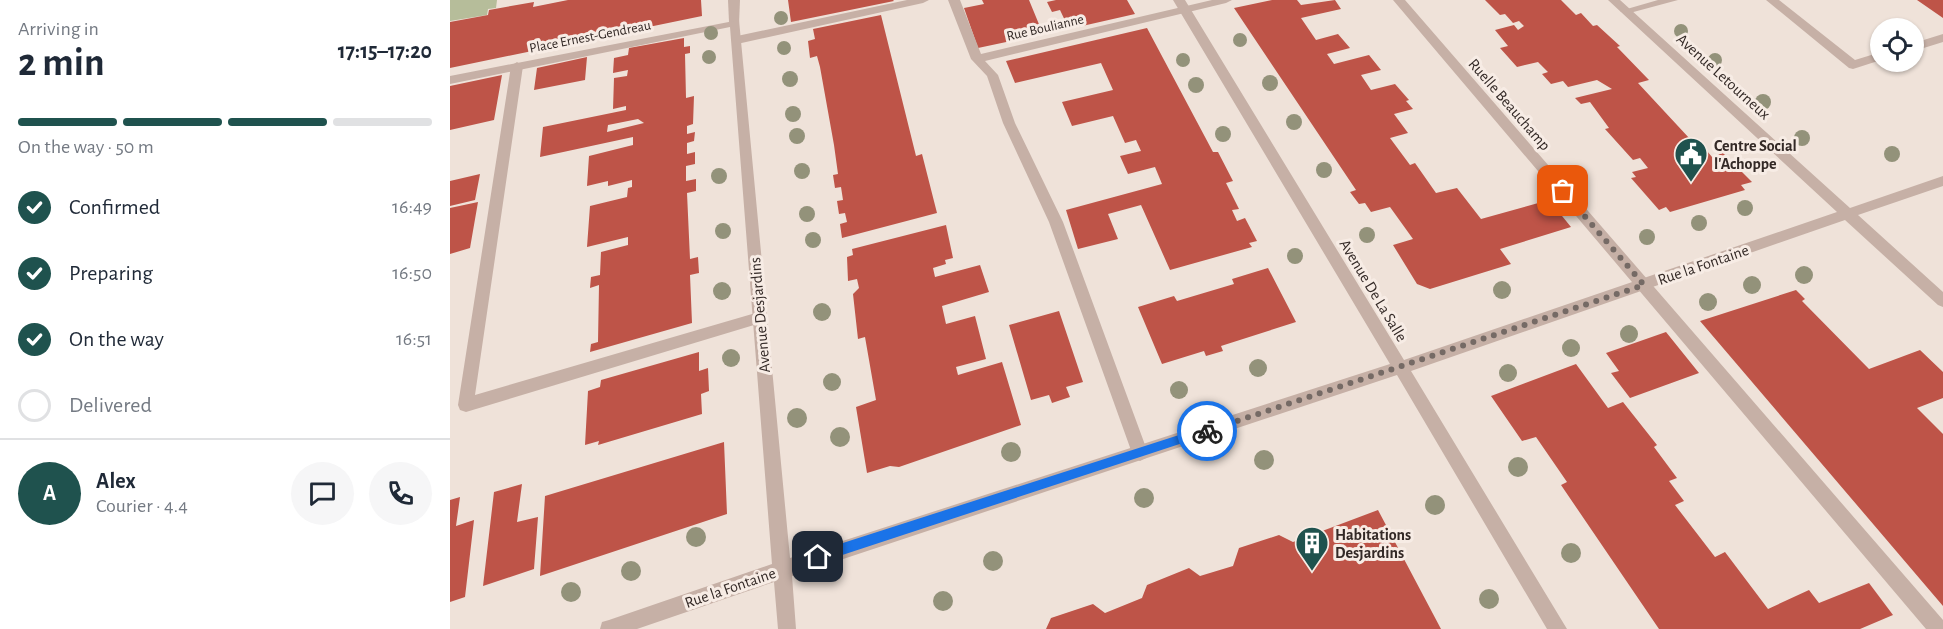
<!DOCTYPE html>
<html lang="en">
<head>
<meta charset="utf-8">
<style>
  :root { --surface:#fff; --page:#f6f6f7; --text:#1f2937; --muted:#747a83; --line:#e0e1e3; --accent:#1f524e }
  body { margin:0; font-family:"Alegreya Sans",sans-serif; background:var(--page); color:var(--text); height:100vh; display:flex; flex-direction:column; font-size:22px; white-space:nowrap }
  * { box-sizing:border-box; margin:0 }
  p { font-size:20px; color:var(--muted) }
  .icon { flex:none; width:33px; height:33px; fill:none; stroke:currentColor; stroke-width:2; stroke-linecap:round; stroke-linejoin:round }
  .map { position:relative; flex:1; overflow:hidden }
  .panel { display:flex; flex-direction:column; background:var(--surface); width:450px }
  .panel>* { flex:none }
  .controls { position:absolute; left:1420px; top:18px; display:grid; gap:12px }
  .controls a { display:grid; place-items:center; width:54px; height:54px; border-radius:50%; background:var(--surface); box-shadow:0 2px 4px #0004; font-size:30px }
  .pin { position:absolute; display:grid; place-items:center; width:51px; height:51px; color:#fff; margin:-26px; border-radius:12px; box-shadow:0 3px 9px #0006 }
  .courier { position:absolute; display:grid; place-items:center; width:60px; height:60px; margin:-30px; border:4px solid #1a73e8; border-radius:50%; background:#fff; color:#222; box-shadow:0 2px 8px #0007 }
  .overview em { font-style:normal; font-weight:700 }
  .overview div { display:flex; flex-direction:column-reverse }
  .overview { display:flex; align-items:center; justify-content:space-between; height:102px; padding:0 18px }
  h1 { font-size:39px; font-weight:700; line-height:45px }
  .bar { display:grid; grid-template-columns:repeat(4,1fr); gap:9px 6px; align-content:center; height:72px; padding:0 18px }
  .bar i { height:8px; border-radius:4px; background:var(--line) }
  .bar .active { background:var(--accent) }
  .bar p { grid-column:span 4 }
  .line { display:flex; align-items:center; gap:15px; padding:0 18px; border-top:2px solid var(--line) }
  .line div { flex:1 }
  .round { display:grid; place-items:center; flex:none; width:63px; height:63px; border-radius:32px; background:var(--page) }
  ol { padding:0 18px; list-style:none }
  li { display:flex; align-items:center; gap:18px; height:66px }
  li p { margin-inline-start:auto }
  li .icon { padding:6px; border-radius:50%; background:var(--accent); color:#fff; stroke-width:4 }
  li:last-child { color:var(--muted) }
  li i { width:33px; height:33px; border:3px solid var(--line); border-radius:50% }
  main { display:flex; flex:1; min-height:0 }
  .map>svg:first-child { display:block }
  .green { fill:#b6bd9a }
  .building { fill:#be5448; fill-rule:evenodd }
  .lines { fill:none; stroke-linecap:round; stroke-linejoin:round }
  .service { fill:#c6b0a6; fill-rule:evenodd }
  .pedestrian { fill:#c6b0a6; fill-rule:evenodd }
  .minor { fill:#c6b0a6; fill-rule:evenodd }
  .tree { fill:#93927a }
  .route { fill:#1a73e8 }
  .done { stroke:#756a65; stroke-width:6; stroke-dasharray:0 10.8 }
  .labels { text-anchor:middle; stroke-width:6; stroke-linejoin:round; paint-order:stroke }
  .far-street-label { font-size:14px; fill:#332926; stroke:#f7ece5 }
  .street-label { font-size:16px; fill:#332926; stroke:#f7ece5 }
  .poi-label { font-size:16px; font-weight:bold; fill:#332926; stroke:#f7ece5; text-anchor:start }
</style>
</head>
<body>
<main>
<section class="panel">
<div class="overview"><div><h1>2 min</h1><p>Arriving in</p></div><em>17:15–17:20</em></div>
<div class="bar"><i class="active"></i><i class="active"></i><i class="active"></i><i></i><p>On the way · 50 m</p></div>
<ol>
<li><svg class="icon" aria-label="check" viewBox="0 0 24 24"><path d="M5 12l5 5 9-10"/></svg>Confirmed<p>16:49</p></li>
<li><svg class="icon" aria-label="check" viewBox="0 0 24 24"><path d="M5 12l5 5 9-10"/></svg>Preparing<p>16:50</p></li>
<li><svg class="icon" aria-label="check" viewBox="0 0 24 24"><path d="M5 12l5 5 9-10"/></svg>On the way<p>16:51</p></li>
<li><i></i>Delivered</li>
</ol>
<div class="line" style="height:108px"><b class="round" style="background:var(--accent);color:#fff">A</b><div><b>Alex</b><p>Courier · 4.4</p></div><a class="round"><svg class="icon" aria-label="chat" viewBox="0 0 24 24"><path d="M4 5h16v11H9l-5 4z"/></svg></a><a class="round"><svg class="icon" aria-label="phone" viewBox="0 0 24 24"><path d="M5 4h4l2 5-3 2q2 4 5 5l2-3 5 2v4C11 20 4 13 5 4z"/></svg></a></div>
</section>
<div class="map">
<svg width="1493" height="629" viewBox="0 0 1493 629">
  <rect width="100%" height="100%" fill="#efe2d9"/>
  <path class="green" d="M0 0H47L46 8 38 9 37 15 0 21Z"/>
  <path class="building" d="M118 0H251L252 16 0 68V22L38 15 39 10 84 2 83 7Z
    M338 0H443L444 1 341 22Z
    M532 0H579L593 34 528 48 514 8 534 4Z
    M606 0H677L685 14 619 29 610 10 602 12 597 2Z
    M822 0H847L851 5 885 0 891 9 851 18 866 40 888 34 900 48 877 54 884 64 919 55 931 70 911 75 921 90 945 84 959 100 956 101 963 109 944 114 958 133 940 138 960 165 965 163 986 193 1007 188 1031 219 1099 200 1121 227 1050 249 1061 264 980 289 967 284 943 245 963 239 940 207 921 212 915 203 909 204 900 192 906 190 784 8Z
    M1035 0H1111L1126 15 1131 13 1143 26 1147 25 1170 46 1167 47 1199 80 1188 83 1253 153 1257 151 1262 157 1273 153 1302 182 1291 185 1295 190 1220 212 1216 207 1209 210 1181 178 1186 177 1182 172 1198 168 1190 158 1183 160 1155 129 1159 128 1140 102 1131 104 1125 98 1162 89 1147 80 1118 87 1113 81 1101 84 1092 74 1098 72 1088 62 1067 67 1050 48 1058 46 1045 30 1064 25 1068 30 1074 26 1069 21 1063 23 1055 14 1050 15Z
    M1467 0H1493V18Z
    M431 15 466 156 472 154 487 213 392 238 390 224 397 222 395 213 389 214 387 201 393 200 391 187 385 188 383 175 388 174 384 145 370 67 367 56 360 58 358 41 365 39 363 29Z
    M697 28 763 152H768L783 181 776 183 789 209 782 210 787 221 795 218 807 241 799 243 802 247 720 270 691 205 658 214 668 239 628 249 616 210 712 184 705 167 678 174 670 156 691 151 686 140 675 143 663 116 622 126 612 102 663 90 651 63 565 83 556 61Z
    M234 38V47L240 46V53L235 54 236 98 244 96 243 124 237 126V134L245 132 244 141 237 143V154L245 152V164L236 166V181L246 179V191L237 193 240 259 248 257 249 273 240 275 242 323 140 352 141 344 148 342 149 285 140 288 141 277 150 275 151 252 178 245V237L137 247 140 206 177 197 178 188 182 187V180L158 186V181L137 186 139 156 183 145V137L90 157 93 127 176 110V106L163 109 164 78 177 76 178 70 163 73 164 58 178 55 179 48ZM188 119 194 123 157 132 158 125Z
    M137 57 135 80 84 90 87 68Z
    M52 75 44 120 0 130V86Z
    M30 174 25 200 0 206V181Z
    M28 202 20 248 0 254V208Z
    M496 225 503 258 495 260 496 264 483 268 485 277 530 265 539 292 492 306 496 324 525 316 536 359 506 367 508 375 552 362 571 425 449 467 440 466 417 473 406 407 426 400 415 337 408 339 403 294 409 288 407 279 398 281 397 257 403 255 402 249Z
    M818 268 846 322 771 346 773 351 756 356 754 351 712 364 688 307 724 296 727 301 784 284 782 279Z
    M1346 290 1355 299 1352 301 1419 369 1470 350 1493 372V398L1467 408 1493 434V606L1250 321Z
    M609 311 633 382 616 387 620 397 602 403 599 395 581 400 559 325Z
    M1216 332 1249 373 1180 398 1161 373 1169 371 1156 353Z
    M249 352V371L258 368 259 391 251 394 252 414 148 445 149 441 135 445 138 391 150 387 151 380Z
    M1126 364 1158 408 1173 402 1207 445 1204 447 1227 478 1219 481 1234 501 1225 505 1265 557 1275 552 1318 609 1359 590 1369 603 1419 583 1443 615 1410 629H1209L1111 485 1117 482 1086 437 1072 441 1041 396Z
    M274 442 277 514 90 576 95 496Z
    M72 484 67 522 88 517 84 569 33 586 44 492Z
    M10 497 6 526 24 520 15 597 0 602V500Z
    M928 510 991 629H596L601 618 643 604 655 613 692 598 697 585 739 568 750 576 783 566 789 548 829 535 843 542Z"/>
  <g class="lines">
    <path class="service" d="M457 0H479L473 3 287 44 281 40 287 36Z
      M498 0H510L531 54 762 0H782L776 3 535 61 548 75 565 123 613 222 698 453 696 458 690 461 684 458 682 453 599 222 553 123 537 76 521 59Z
      M943 0H955L1493 620V629H1476Z
      M1208 0H1228L1176 14 1170 11Z
      M1316 0H1329L1405 60 1431 52V60L1403 69 1399 68Z
      M1493 34V42L1464 51V43Z
      M67 62 73 66 25 395 309 312 314 314 317 318 314 322 16 412 10 410 8 405 61 66Z"/>
    <path class="pedestrian" d="M278 0H290L289 24 285 25 279 22Z"/>
    <path class="minor" d="M723 0H735L954 360 1387 212 1158 0H1170L1400 208 1493 176V186L1408 215 1493 292V307L1488 305 1395 220 961 371 1117 629H1097L947 375 342 576 346 629H328L324 582 187 629H150L152 622 159 620 322 564 280 27 0 84V76L289 20 340 558 940 364Z"/>
  </g>
  <g class="tree">
    <circle cx="331" cy="18" r="7"/>
    <circle cx="1231" cy="31" r="7"/>
    <circle cx="261" cy="33" r="7"/>
    <circle cx="790" cy="40" r="7"/>
    <circle cx="334" cy="48" r="7"/>
    <circle cx="259" cy="57" r="7"/>
    <circle cx="733" cy="60" r="7"/>
    <circle cx="1265" cy="60" r="7"/>
    <circle cx="340" cy="79" r="8"/>
    <circle cx="820" cy="83" r="8"/>
    <circle cx="746" cy="85" r="8"/>
    <circle cx="1313" cy="102" r="8"/>
    <circle cx="343" cy="114" r="8"/>
    <circle cx="844" cy="122" r="8"/>
    <circle cx="773" cy="134" r="8"/>
    <circle cx="347" cy="136" r="8"/>
    <circle cx="1352" cy="138" r="8"/>
    <circle cx="1442" cy="154" r="8"/>
    <circle cx="874" cy="170" r="8"/>
    <circle cx="352" cy="171" r="8"/>
    <circle cx="269" cy="176" r="8"/>
    <circle cx="1295" cy="208" r="8"/>
    <circle cx="357" cy="214" r="8"/>
    <circle cx="1249" cy="223" r="8"/>
    <circle cx="273" cy="231" r="8"/>
    <circle cx="917" cy="235" r="8"/>
    <circle cx="1197" cy="237" r="8"/>
    <circle cx="363" cy="240" r="8"/>
    <circle cx="845" cy="256" r="8"/>
    <circle cx="1354" cy="275" r="9"/>
    <circle cx="1302" cy="285" r="9"/>
    <circle cx="1052" cy="290" r="9"/>
    <circle cx="272" cy="291" r="9"/>
    <circle cx="1258" cy="302" r="9"/>
    <circle cx="372" cy="312" r="9"/>
    <circle cx="1179" cy="334" r="9"/>
    <circle cx="1121" cy="348" r="9"/>
    <circle cx="281" cy="358" r="9"/>
    <circle cx="808" cy="368" r="9"/>
    <circle cx="1058" cy="373" r="9"/>
    <circle cx="382" cy="382" r="9"/>
    <circle cx="729" cy="390" r="9"/>
    <circle cx="347" cy="418" r="10"/>
    <circle cx="390" cy="437" r="10"/>
    <circle cx="561" cy="452" r="10"/>
    <circle cx="814" cy="460" r="10"/>
    <circle cx="1068" cy="467" r="10"/>
    <circle cx="694" cy="498" r="10"/>
    <circle cx="985" cy="505" r="10"/>
    <circle cx="246" cy="537" r="10"/>
    <circle cx="1121" cy="553" r="10"/>
    <circle cx="543" cy="561" r="10"/>
    <circle cx="181" cy="571" r="10"/>
    <circle cx="121" cy="592" r="10"/>
    <circle cx="1039" cy="599" r="10"/>
    <circle cx="493" cy="601" r="10"/>
  </g>
  <path class="route" d="M757 426 763 431 757 435 368 563 362 557 368 551Z"/>
  <g class="lines">
    <path class="done" d="M757 431 1194 285 1113 191"/>
  </g>
  <defs>
    <g id="civic-pin" transform="scale(1.725)"><path d="M0 17L-7.5 6A9.5 9.5 0 1 1 7.5 6Z" fill="#1f524e" stroke="#f7ece5"/><path d="M-.6-6.5H3V-4.5H.6V-3L4-1V1h2V6H-6V1h2V-1L-.6-3ZM-1.2 2.5V6h2.4V2.5Z" fill="#fff"/></g>
    <g id="building-pin" transform="scale(1.725)"><path d="M0 17L-7.5 6A9.5 9.5 0 1 1 7.5 6Z" fill="#1f524e" stroke="#f7ece5"/><path d="M-4-6H4V6H1V3H-1V6H-4ZM-2.5-4.3h1.7v1.8h-1.7ZM.8-4.3h1.7v1.8H.8ZM-2.5-1h1.7V.8h-1.7ZM.8-1h1.7V.8H.8Z" fill="#fff"/></g>
  </defs>
  <g fill-rule="evenodd">
    <use href="#civic-pin" x="1241" y="154"/>
    <use href="#building-pin" x="862" y="543"/>
  </g>
  <g class="labels">
    <g class="far-street-label">
      <text transform="translate(595 27) rotate(-13)" y="5">Rue Boulianne</text>
      <text transform="translate(140 36) rotate(-11)" y="5">Place Ernest-Gendreau</text>
    </g>
    <g class="street-label">
      <text transform="translate(1274 76) rotate(42)" y="6">Avenue Letourneux</text>
      <text transform="translate(1060 104) rotate(49)" y="6">Ruelle Beauchamp</text>
      <text transform="translate(1253 264) rotate(-19)" y="6">Rue la Fontaine</text>
      <text transform="translate(924 290) rotate(59)" y="6">Avenue De La Salle</text>
      <text transform="translate(309 315) rotate(-95)" y="6">Avenue Desjardins</text>
      <text transform="translate(280 587) rotate(-19)" y="6">Rue la Fontaine</text>
    </g>
    <g class="poi-label">
      <text x="1264" y="151">Centre Social<tspan x="1264" dy="18">l'Achoppe</tspan></text>
      <text x="885" y="540">Habitations<tspan x="885" dy="18">Desjardins</tspan></text>
    </g>
  </g>
</svg>
<div class="controls">
<a><svg class="icon" aria-label="locate" viewBox="0 0 24 24"><circle cx="12" cy="12" r="6"/><path d="M12 2v4M12 18v4M2 12h4M18 12h4"/></svg></a>
</div>
<div class="pin" style="left:1113px;top:191px;background:#ea580c"><svg class="icon" aria-label="bag" viewBox="0 0 24 24"><path d="M5 8h14l-1 12H6zM9 8a3 3 0 0 1 6 0"/></svg></div>
<div class="pin" style="left:368px;top:557px;background:#1f2937"><svg class="icon" aria-label="home" viewBox="0 0 24 24"><path d="M3 11l9-7 9 7M6 9v11h12V9"/></svg></div>
<div class="courier" style="left:757px;top:431px"><svg class="icon" aria-label="bike" viewBox="0 0 24 24"><circle cx="6" cy="16" r="4"/><circle cx="18" cy="16" r="4"/><path d="M6 16l4-8h5l3 8M10 8l3 8H6M13 5h3"/></svg></div>
</div>
</main>
</body>
</html>
